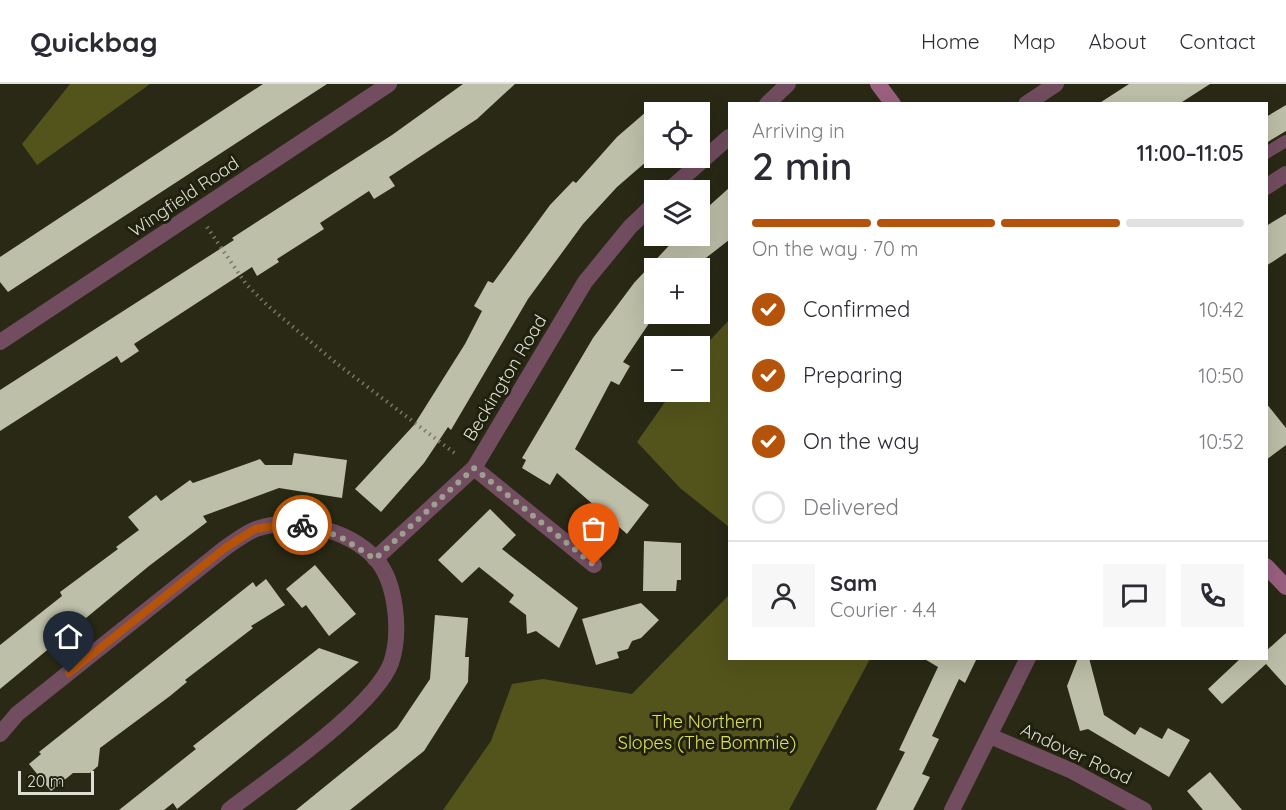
<!DOCTYPE html>
<html lang="en">
<head>
<meta charset="utf-8">
<style>
  :root { --surface:#fff; --page:#f7f7f7; --text:#2b2b33; --muted:#7c7c81; --line:#e1e1e2; --accent:#b45309 }
  body { margin:0; font-family:Quicksand,sans-serif; background:var(--page); color:var(--text); height:100vh; display:flex; flex-direction:column; font-size:22px; white-space:nowrap }
  * { box-sizing:border-box; margin:0 }
  p { font-size:20px; color:var(--muted) }
  .icon { flex:none; width:33px; height:33px; fill:none; stroke:currentColor; stroke-width:2; stroke-linecap:round; stroke-linejoin:round }
  .map { position:relative; flex:1; overflow:hidden }
  .panel { position:absolute; left:728px; top:18px; width:540px; height:558px; display:flex; flex-direction:column; background:var(--surface); border-radius:0px; box-shadow:0 6px 24px #0002 }
  .panel>* { flex:none }
  .fabs { position:absolute; left:644px; top:18px; display:grid; gap:12px }
  .fabs a { display:grid; place-items:center; width:66px; height:66px; border-radius:0px; background:var(--surface); box-shadow:0 6px 24px #0002; font-size:30px }
  .scale { position:absolute; left:18px; bottom:15px; width:76px; box-sizing:border-box; padding-left:6px; border:3px solid #ddded2; border-top:0; font-size:16px; line-height:21px; white-space:nowrap; color:#ddded2; -webkit-text-stroke:4px #1f200d; paint-order:stroke }
  .pin { position:absolute; display:grid; place-items:center; width:51px; height:51px; color:#fff; margin:-62px -26px; border-radius:50% 50% 50% 0; rotate:-45deg; box-shadow:0 0 6px #0007 }
  .pin .icon { rotate:45deg }
  .courier { position:absolute; display:grid; place-items:center; width:60px; height:60px; margin:-30px; border:4px solid #b45309; border-radius:50%; background:#fff; color:#222; box-shadow:0 2px 8px #0007 }
  .summary em { font-style:normal; font-weight:600 }
  .summary div { display:flex; flex-direction:column-reverse }
  .summary { display:flex; align-items:center; justify-content:space-between; height:102px; padding:0 24px }
  h1 { font-size:39px; font-weight:600; line-height:45px }
  .bar { display:grid; grid-template-columns:repeat(4,1fr); gap:9px 6px; align-content:center; height:72px; padding:0 24px }
  .bar i { height:8px; border-radius:4px; background:var(--line) }
  .bar .selected { background:var(--accent) }
  .bar p { grid-column:span 4 }
  .line { display:flex; align-items:center; gap:15px; padding:0 24px; border-top:2px solid var(--line) }
  .line div { flex:1 }
  .round { display:grid; place-items:center; flex:none; width:63px; height:63px; border-radius:0px; background:var(--page) }
  ol { padding:0 24px; list-style:none }
  li { display:flex; align-items:center; gap:18px; height:66px }
  li p { margin-inline-start:auto }
  li .icon { padding:6px; border-radius:50%; background:var(--accent); color:#fff; stroke-width:4 }
  li:last-child { color:var(--muted) }
  li i { width:33px; height:33px; border:3px solid var(--line); border-radius:50% }
  header { display:flex; align-items:center; gap:36px; box-sizing:border-box; height:84px; padding:0 30px; background:var(--surface); border-bottom:2px solid var(--line) }
  header strong { font-size:28px }
  nav { display:flex; gap:33px; margin-inline-start:auto; font-size:21px }
  .map>svg:first-child { display:block }
  .green { fill:#53541b }
  .building { fill:#bebfa8 }
  .lines { fill:none; stroke-linecap:round; stroke-linejoin:round }
  .path { stroke:#777868; stroke-width:4; stroke-dasharray:1.5 4.5; stroke-linecap:butt }
  .service { stroke:#724d60; stroke-width:12 }
  .minor { stroke:#724d60; stroke-width:16 }
  .secondary { stroke:#9b6080; stroke-width:16 }
  .done { stroke:#9e9f90; stroke-width:6; stroke-dasharray:0 10.8 }
  .route { stroke:#b45309; stroke-width:8 }
  .labels { text-anchor:middle; stroke-width:6; stroke-linejoin:round; paint-order:stroke }
  .street-label { font-size:18px; fill:#ddded2; stroke:#1f200d }
  .park-label { font-size:18px; fill:#dee055; stroke:#1f200d }
</style>
</head>
<body>
<header>
<strong>Quickbag</strong>
<nav><a>Home</a><a>Map</a><a>About</a><a>Contact</a></nav>
</header>
<div class="map">
<svg width="1286" height="726" viewBox="0 0 1286 726">
  <rect width="100%" height="100%" fill="#292916"/>
  <path class="green" d="M70 0H150L37 81 22 60Z
    M729 236V443L680 404 637 358 672 308H699V268Z
    M729 511V574L870 575 789 726H443L491 657 512 600 543 595 632 610Z"/>
  <path class="building" d="M263 0H327L8 208 0 198V173Z
    M463 0H515L477 35 389 93 395 102 374 115 369 107 320 139 324 145 277 175 279 178 257 192 252 183 134 260 139 267 121 279 117 272 0 347V306L234 156 232 154 392 51Z
    M1129 0H1210L1179 20H1098Z
    M654 21V71L617 103 583 140 528 215 451 346 448 343 424 379 381 428 355 405 414 341 465 260 482 227 474 222 488 197 493 199 550 121 573 97 576 99 617 53Z
    M1286 21V47L1266 59V33Z
    M729 104V156L693 184H654V232L623 278 630 282 619 301 611 297 575 365 649 421 627 450 557 389 550 401 522 384 526 376 522 374 593 254 634 199 678 152H699V131Z
    M1286 130V169L1266 182V142Z
    M1266 319 1286 344V361L1266 376Z
    M294 369 347 376 342 414 279 404 203 432 207 438 149 482 0 605V561L62 512 60 508 118 465 116 463 139 446 128 433 156 411 161 417 190 396 193 399 260 375 265 381H292Z
    M490 425 516 451 502 465 578 524 559 564 536 547 527 550 526 531 509 518 514 511 479 483 462 499 438 476Z
    M644 457 681 459V496H677L676 507H643Z
    M315 481 356 530 329 552 306 521 302 524 286 505Z
    M266 495 285 521 251 542 253 544 185 596 187 598 170 612 100 664 98 682 90 689H73L51 707 29 680 41 670 39 668 253 498 256 503Z
    M641 519 659 536 641 554 632 557 628 565 617 568 619 574 596 581 582 535Z
    M435 531 468 534 465 573H469L468 598 424 667 350 726H296L397 644 430 595Z
    M1286 549V602L1266 580 1222 620 1208 605 1241 574H1266V567Z
    M319 564 359 578 177 725 173 719 164 726H119L196 665 193 662Z
    M923 574H977L965 599 959 595 932 652 939 655 922 690 930 693 913 726H876L905 668 899 666 938 583Z
    M1078 574H1089L1104 631 1135 651 1140 643 1162 655 1168 644 1190 656 1169 693 1088 645 1080 647 1067 602Z
    M1210 688 1242 726H1203L1187 707Z"/>
  <g class="lines">
    <path class="path" d="M207 143 246 200 267 221 336 279 457 371"/>
    <path class="service" d="M1266 69 1286 57"/>
    <path class="minor" d="M767 20 788 0
      M1026 20 1056 0
      M1266 103 1286 90
      M669 106 729 53
      M0 258 389 0
      M474 384 594 481
      M375 475 474 384 585 198 630 143 654 120
      M0 650 17 630 225 464C234 458 245 449 256 445 294 432 347 445 375 474 397 498 401 550 391 579 374 624 270 694 229 726
      M990 652 1072 687 1144 726
      M952 726 1028 574"/>
    <path class="secondary" d="M878 0 893 20
      M1266 482 1286 503"/>
  </g>
  <g class="lines">
    <path class="done" d="M302 441 339 452 375 475 474 384 594 481"/>
    <path class="route" d="M69 589 225 464 255 445 293 439 302 441"/>
  </g>
  <g class="labels">
    <g class="street-label">
      <text transform="translate(184 113) rotate(-34)" y="6">Wingfield Road</text>
      <text transform="translate(505 294) rotate(-59)" y="6">Beckington Road</text>
      <text transform="translate(1076 670) rotate(25)" y="6">Andover Road</text>
    </g>
    <g class="park-label">
      <text x="707" y="644">The Northern<tspan x="707" dy="21">Slopes (The Bommie)</tspan></text>
    </g>
  </g>
</svg>
<div class="fabs">
<a><svg class="icon" aria-label="locate" viewBox="0 0 24 24"><circle cx="12" cy="12" r="6"/><path d="M12 2v4M12 18v4M2 12h4M18 12h4"/></svg></a>
<a><svg class="icon" aria-label="layers" viewBox="0 0 24 24"><path d="M12 4l9 5-9 5-9-5zM3 14l9 5 9-5"/></svg></a>
<a>+</a>
<a>−</a>
</div>
<div class="scale">20 m</div>
<div class="pin" style="left:594px;top:481px;background:#ea580c"><svg class="icon" aria-label="bag" viewBox="0 0 24 24"><path d="M5 8h14l-1 12H6zM9 8a3 3 0 0 1 6 0"/></svg></div>
<div class="pin" style="left:69px;top:589px;background:#1f2937"><svg class="icon" aria-label="home" viewBox="0 0 24 24"><path d="M3 11l9-7 9 7M6 9v11h12V9"/></svg></div>
<div class="courier" style="left:302px;top:441px"><svg class="icon" aria-label="bike" viewBox="0 0 24 24"><circle cx="6" cy="16" r="4"/><circle cx="18" cy="16" r="4"/><path d="M6 16l4-8h5l3 8M10 8l3 8H6M13 5h3"/></svg></div>
<section class="panel">
<div class="summary"><div><h1>2 min</h1><p>Arriving in</p></div><em>11:00–11:05</em></div>
<div class="bar"><i class="selected"></i><i class="selected"></i><i class="selected"></i><i></i><p>On the way · 70 m</p></div>
<ol>
<li><svg class="icon" aria-label="check" viewBox="0 0 24 24"><path d="M5 12l5 5 9-10"/></svg>Confirmed<p>10:42</p></li>
<li><svg class="icon" aria-label="check" viewBox="0 0 24 24"><path d="M5 12l5 5 9-10"/></svg>Preparing<p>10:50</p></li>
<li><svg class="icon" aria-label="check" viewBox="0 0 24 24"><path d="M5 12l5 5 9-10"/></svg>On the way<p>10:52</p></li>
<li><i></i>Delivered</li>
</ol>
<div class="line" style="height:108px"><a class="round"><svg class="icon" aria-label="person" viewBox="0 0 24 24"><circle cx="12" cy="8" r="4"/><path d="M4 21q1-7 8-7t8 7"/></svg></a><div><b>Sam</b><p>Courier · 4.4</p></div><a class="round"><svg class="icon" aria-label="chat" viewBox="0 0 24 24"><path d="M4 5h16v11H9l-5 4z"/></svg></a><a class="round"><svg class="icon" aria-label="phone" viewBox="0 0 24 24"><path d="M5 4h4l2 5-3 2q2 4 5 5l2-3 5 2v4C11 20 4 13 5 4z"/></svg></a></div>
</section>
</div>
</body>
</html>
